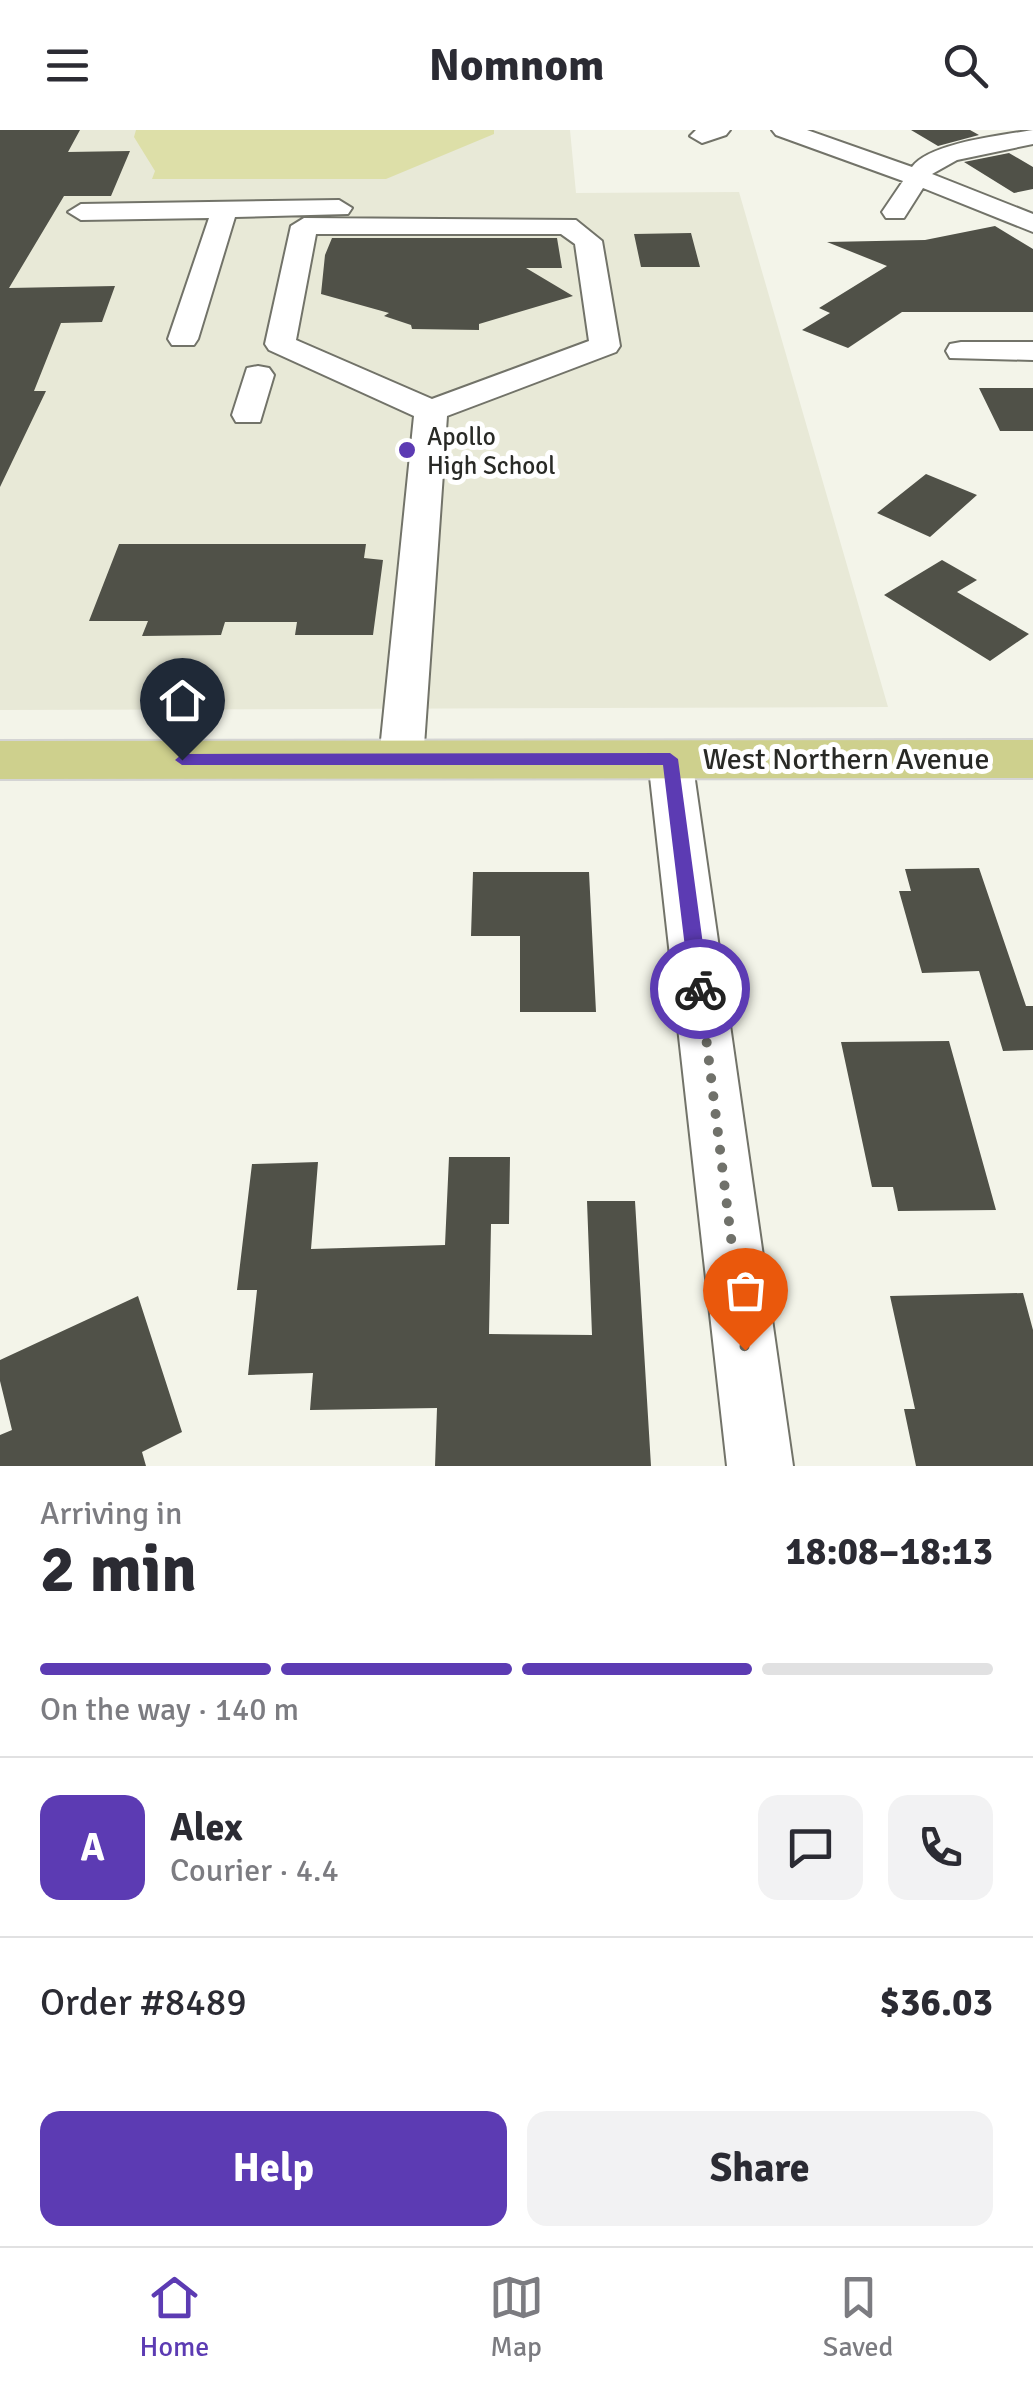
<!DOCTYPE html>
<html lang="en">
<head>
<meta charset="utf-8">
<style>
  :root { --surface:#fff; --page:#f2f2f3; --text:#2b2b33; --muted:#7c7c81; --line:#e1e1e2; --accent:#5c3bb3 }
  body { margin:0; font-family:Signika,sans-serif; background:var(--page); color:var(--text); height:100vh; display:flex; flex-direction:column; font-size:38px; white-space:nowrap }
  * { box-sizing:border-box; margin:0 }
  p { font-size:32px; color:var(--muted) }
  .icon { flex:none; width:55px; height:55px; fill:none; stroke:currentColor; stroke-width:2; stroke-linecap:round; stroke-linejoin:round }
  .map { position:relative; height:1336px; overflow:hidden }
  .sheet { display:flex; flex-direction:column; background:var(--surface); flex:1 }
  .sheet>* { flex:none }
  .pin { position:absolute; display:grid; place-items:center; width:85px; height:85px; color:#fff; margin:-102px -42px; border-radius:50% 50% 50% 0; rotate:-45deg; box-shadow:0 0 10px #0007 }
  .pin .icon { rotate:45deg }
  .courier { position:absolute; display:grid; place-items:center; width:100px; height:100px; margin:-50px; border:8px solid #5c3bb3; border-radius:50%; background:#fff; color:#222; box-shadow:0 2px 12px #0007 }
  .headline em { font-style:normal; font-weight:700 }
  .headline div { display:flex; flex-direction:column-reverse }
  .headline { display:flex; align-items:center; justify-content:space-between; height:170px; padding:0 40px }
  h1 { font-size:65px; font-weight:700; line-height:75px }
  .bar { display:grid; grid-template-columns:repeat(4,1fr); gap:15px 10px; align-content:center; height:120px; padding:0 40px }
  .bar i { height:12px; border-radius:8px; background:var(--line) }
  .bar .on { background:var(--accent) }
  .bar p { grid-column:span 4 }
  .line { display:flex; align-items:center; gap:25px; padding:0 40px; border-top:2px solid var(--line) }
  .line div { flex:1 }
  .round { display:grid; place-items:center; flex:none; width:105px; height:105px; border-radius:20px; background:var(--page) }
  .primary-button { display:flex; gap:20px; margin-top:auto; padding:20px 40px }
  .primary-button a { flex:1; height:115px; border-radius:20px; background:var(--accent); color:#fff; font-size:40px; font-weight:700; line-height:115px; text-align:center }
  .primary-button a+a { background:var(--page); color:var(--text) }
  header { display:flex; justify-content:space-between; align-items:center; height:130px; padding:0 40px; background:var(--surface); font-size:45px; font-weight:700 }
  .menu { display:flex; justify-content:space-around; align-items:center; height:140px; border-top:2px solid var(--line); background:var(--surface); font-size:28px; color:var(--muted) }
  .menu a { display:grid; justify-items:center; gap:5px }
  .menu .on { color:var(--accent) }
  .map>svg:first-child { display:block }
  .built { fill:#e8e9d7 }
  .green { fill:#dddfa8 }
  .building { fill:#505148 }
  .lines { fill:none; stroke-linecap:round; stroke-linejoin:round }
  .minor-casing { stroke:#727369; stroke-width:4 }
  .major-casing { stroke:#d4d4d4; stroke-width:4 }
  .minor { fill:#fff; fill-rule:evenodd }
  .major { fill:#ced08d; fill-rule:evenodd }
  .route { fill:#5c3bb3 }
  .done { stroke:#70716a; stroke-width:10; stroke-dasharray:0 18 }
  .poi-dot { fill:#5c3bb3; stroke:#fff; stroke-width:4 }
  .labels { text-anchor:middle; stroke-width:10; stroke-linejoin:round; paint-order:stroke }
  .far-poi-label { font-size:25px; fill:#292a26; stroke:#fff; text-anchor:start }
  .street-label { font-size:30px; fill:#292a26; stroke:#fff }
</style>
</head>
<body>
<header><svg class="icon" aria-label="menu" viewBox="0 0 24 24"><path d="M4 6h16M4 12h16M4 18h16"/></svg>Nomnom<svg class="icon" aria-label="search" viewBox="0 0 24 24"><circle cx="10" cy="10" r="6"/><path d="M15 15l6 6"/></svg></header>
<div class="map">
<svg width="1033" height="1336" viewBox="0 0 1033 1336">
  <rect width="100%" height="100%" fill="#f3f4e9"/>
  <path class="built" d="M0 0H570L576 63 739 62 888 577 0 580Z"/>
  <path class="green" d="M136 0H494V4L386 49H152L155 41 134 7Z"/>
  <path class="building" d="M0 0H80L68 22 130 21 111 66H64L9 158 115 156 102 192 61 193 34 261H46L0 357Z
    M911 0H970L979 5 938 16Z
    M1009 23 1033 37V59L1014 63 964 32Z
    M995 96 1033 119V182H902L848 218 802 200 830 183 819 178 887 136 827 112 925 110Z
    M691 103 700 137H641L634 104Z
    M332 108H557L562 138H526L573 166 479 194V200L412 199 411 195 384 186 389 183 321 164 325 125Z
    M979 258H1033V301H1000Z
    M926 344 977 365 930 407 877 383Z
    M119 414H366L364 428 383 430 373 505H295L297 492H225L221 505 142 506 148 491H89Z
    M942 430 977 450 957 462 1029 504 990 531 884 465Z
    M979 738 1026 876H1033V920L1003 921 979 841 922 843 899 761H911L905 739Z
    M473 742H589L596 882H520V806H471Z
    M949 911 996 1080 898 1081 893 1057H872L841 912Z
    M449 1027H510L509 1094H491L489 1204 592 1205 587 1071H635L651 1336H435L437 1278 310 1280 313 1243 248 1245 257 1160H237L252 1034 318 1032 311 1119 445 1115Z
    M1023 1163 1033 1200V1336H916L904 1279H915L890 1166Z
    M138 1166 182 1302 142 1322 146 1336H0V1305L12 1300 0 1251V1230Z"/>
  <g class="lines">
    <g class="minor-casing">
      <path id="minor" d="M696 0H730L726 5 702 13 690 6Z
        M772 0H807L912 37C929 13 1004 5 1033 0V14L957 30 932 44 1033 84V102L923 58 904 88H886L882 82 903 51 776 5Z
        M339 70 352 78 348 84 235 87 198 209 194 215H172L168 209 209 88 81 90 68 82 81 74Z
        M304 88 576 90 602 111 620 216 616 222 447 286 423 630 416 641 401 646 386 641 379 630 414 286 269 220 265 214 291 96ZM316 104H561L575 114 589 211 432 269 296 210Z
        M961 212H1033V230L950 228 946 221 950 214Z
        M258 236 269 238 274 245 260 292H236L232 285 247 238Z
        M670 613 685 618 692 629 793 1336H727L648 629 655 618Z"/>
    </g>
    <g class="major-casing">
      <path id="major" d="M1033 610V648L0 649V611Z"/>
    </g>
    <use href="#minor" class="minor"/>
    <use href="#major" class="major"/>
  </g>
  <path class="route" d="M670 623 678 629 709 859 700 866 690 859 663 635H182L175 630 182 624Z"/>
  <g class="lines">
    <path class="done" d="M700 859 745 1220"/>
  </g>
  <circle class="poi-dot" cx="407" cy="320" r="10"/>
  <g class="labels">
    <g class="far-poi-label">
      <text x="427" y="315">Apollo<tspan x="427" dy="29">High School</tspan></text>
    </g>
    <g class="street-label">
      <text x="846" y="639">West Northern Avenue</text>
    </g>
  </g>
</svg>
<div class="pin" style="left:745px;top:1220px;background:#ea580c"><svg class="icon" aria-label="bag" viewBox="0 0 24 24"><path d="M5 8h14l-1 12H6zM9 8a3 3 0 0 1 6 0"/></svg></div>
<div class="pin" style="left:182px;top:630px;background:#1f2937"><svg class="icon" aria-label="home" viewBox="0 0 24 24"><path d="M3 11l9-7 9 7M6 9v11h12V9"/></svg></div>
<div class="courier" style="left:700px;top:859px"><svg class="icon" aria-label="bike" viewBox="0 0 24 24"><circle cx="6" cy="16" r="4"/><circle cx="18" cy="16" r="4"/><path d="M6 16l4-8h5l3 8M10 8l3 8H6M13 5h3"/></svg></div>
</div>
<section class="sheet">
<div class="headline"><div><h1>2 min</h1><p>Arriving in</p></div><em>18:08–18:13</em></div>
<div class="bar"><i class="on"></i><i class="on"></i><i class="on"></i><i></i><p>On the way · 140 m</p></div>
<div class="line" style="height:180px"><b class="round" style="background:var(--accent);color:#fff">A</b><div><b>Alex</b><p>Courier · 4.4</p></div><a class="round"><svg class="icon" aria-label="chat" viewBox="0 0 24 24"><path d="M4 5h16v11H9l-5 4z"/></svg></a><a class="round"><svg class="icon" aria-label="phone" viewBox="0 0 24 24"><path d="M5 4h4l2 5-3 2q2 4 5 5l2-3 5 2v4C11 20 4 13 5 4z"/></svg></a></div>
<div class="line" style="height:130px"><div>Order #8489</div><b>$36.03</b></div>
<div class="primary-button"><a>Help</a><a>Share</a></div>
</section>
<nav class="menu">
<a class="on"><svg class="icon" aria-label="home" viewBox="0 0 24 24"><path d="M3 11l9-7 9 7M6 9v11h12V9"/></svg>Home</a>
<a><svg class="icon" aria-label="map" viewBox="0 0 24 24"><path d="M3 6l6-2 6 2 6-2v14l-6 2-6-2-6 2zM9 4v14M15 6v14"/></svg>Map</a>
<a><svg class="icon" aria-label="saved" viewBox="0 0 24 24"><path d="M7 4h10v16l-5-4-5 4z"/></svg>Saved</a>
</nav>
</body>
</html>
